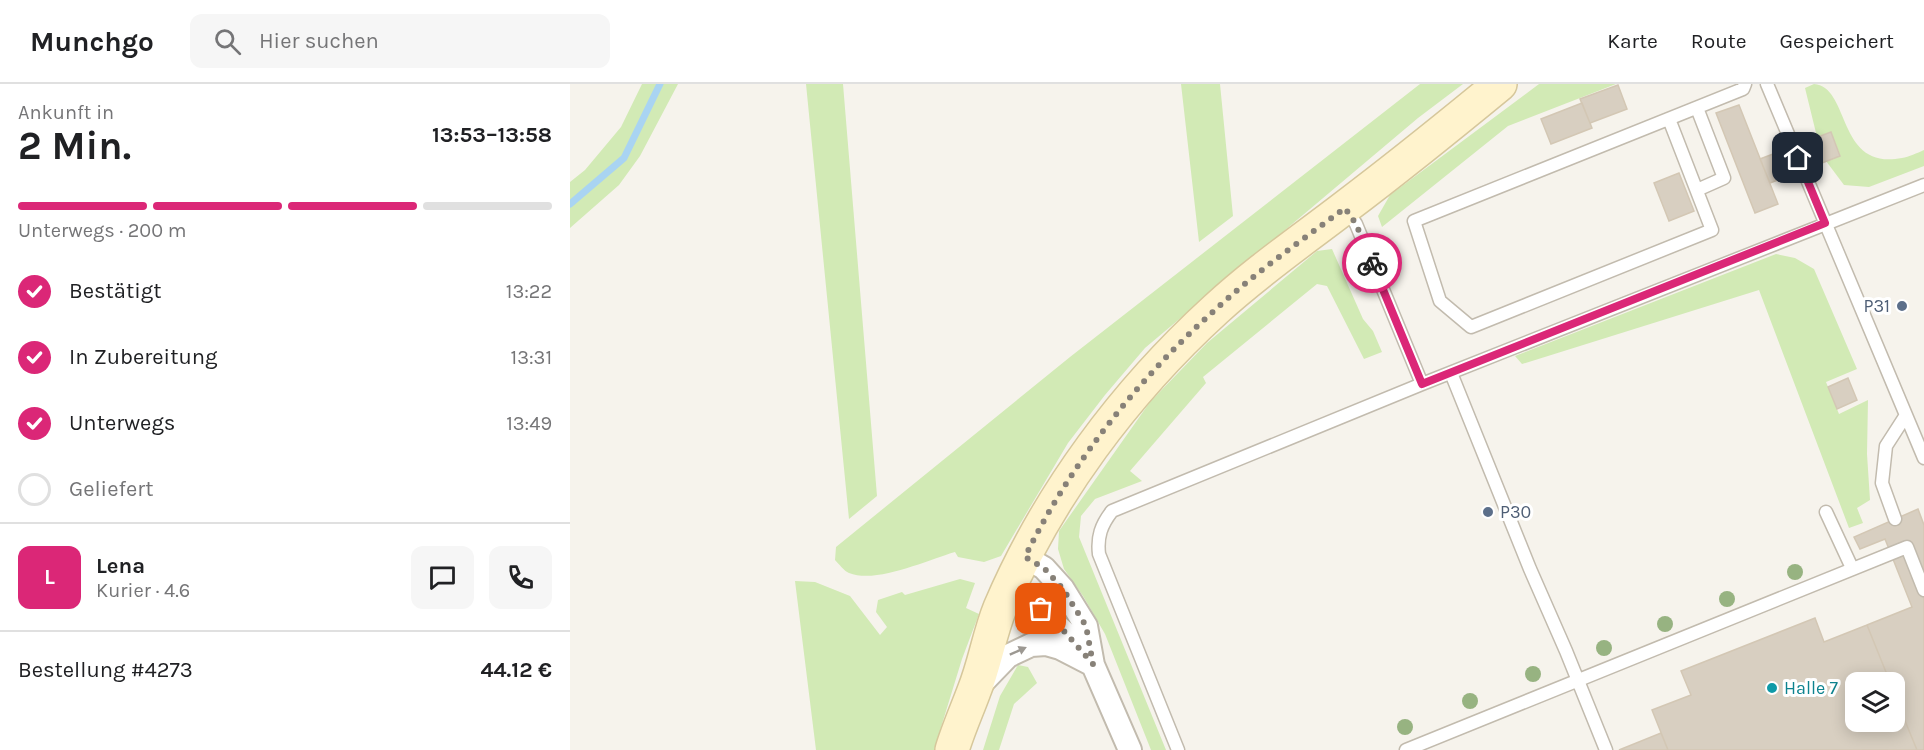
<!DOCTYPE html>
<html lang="de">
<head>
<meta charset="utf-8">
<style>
  :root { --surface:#fff; --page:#f6f6f6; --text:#202124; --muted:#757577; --line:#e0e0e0; --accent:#db2777 }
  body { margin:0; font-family:Karla,sans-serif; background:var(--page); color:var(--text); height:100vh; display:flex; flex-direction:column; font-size:22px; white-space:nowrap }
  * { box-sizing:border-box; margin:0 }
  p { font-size:20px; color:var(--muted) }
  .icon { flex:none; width:33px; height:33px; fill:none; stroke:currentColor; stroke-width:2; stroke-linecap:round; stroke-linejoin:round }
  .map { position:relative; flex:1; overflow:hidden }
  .details { display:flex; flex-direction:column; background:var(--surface); width:570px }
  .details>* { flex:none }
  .tools { position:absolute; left:1275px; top:588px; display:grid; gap:12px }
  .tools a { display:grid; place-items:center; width:60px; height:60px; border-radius:12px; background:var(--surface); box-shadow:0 3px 15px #0003; font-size:30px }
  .pin { position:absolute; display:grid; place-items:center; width:51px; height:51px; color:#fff; margin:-26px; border-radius:12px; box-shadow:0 3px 9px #0006 }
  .courier { position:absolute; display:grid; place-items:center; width:60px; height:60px; margin:-30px; border:4px solid #db2777; border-radius:50%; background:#fff; color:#222; box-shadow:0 2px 8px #0007 }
  .overview em { font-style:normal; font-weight:700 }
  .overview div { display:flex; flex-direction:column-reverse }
  .overview { display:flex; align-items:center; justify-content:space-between; height:102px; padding:0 18px }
  h1 { font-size:39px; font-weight:700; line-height:45px }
  .bar { display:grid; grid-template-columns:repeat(4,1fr); gap:9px 6px; align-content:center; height:72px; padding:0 18px }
  .bar i { height:8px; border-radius:4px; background:var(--line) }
  .bar .active { background:var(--accent) }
  .bar p { grid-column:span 4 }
  .line { display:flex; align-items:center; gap:15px; padding:0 18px; border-top:2px solid var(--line) }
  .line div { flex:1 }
  .round { display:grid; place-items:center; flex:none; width:63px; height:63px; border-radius:12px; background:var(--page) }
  ol { padding:0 18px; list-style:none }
  li { display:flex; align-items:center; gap:18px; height:66px }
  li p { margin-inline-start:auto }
  li .icon { padding:6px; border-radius:50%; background:var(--accent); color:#fff; stroke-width:4 }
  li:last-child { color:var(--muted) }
  li i { width:33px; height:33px; border:3px solid var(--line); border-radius:50% }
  header { display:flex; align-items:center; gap:36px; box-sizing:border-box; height:84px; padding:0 30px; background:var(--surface); border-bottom:2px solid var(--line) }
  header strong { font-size:28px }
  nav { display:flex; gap:33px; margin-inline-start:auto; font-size:21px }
  .search { width:420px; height:54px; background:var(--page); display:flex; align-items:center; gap:15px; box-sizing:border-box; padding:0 21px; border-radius:12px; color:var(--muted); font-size:22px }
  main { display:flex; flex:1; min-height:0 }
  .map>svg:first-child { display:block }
  .grass { fill:#d2eab5 }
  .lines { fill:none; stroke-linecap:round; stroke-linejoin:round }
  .stream { stroke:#a9d4f2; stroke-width:7 }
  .building { fill:#d8cfc1; stroke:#d3c7b4; stroke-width:1.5 }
  .lane-casing { stroke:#c2bbae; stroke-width:15 }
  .street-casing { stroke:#c2bbae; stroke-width:26 }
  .secondary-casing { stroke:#d6c79b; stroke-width:36 }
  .lane { stroke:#fff; stroke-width:12 }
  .street { stroke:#fff; stroke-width:22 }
  .secondary { stroke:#fff3cd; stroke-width:33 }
  .tree { fill:#97b381 }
  .oneway { fill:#9c9892 }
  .done { stroke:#878178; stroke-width:6; stroke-dasharray:0 10.8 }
  .route { stroke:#db2777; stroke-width:8 }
  .service-dot { fill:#5c6f8a; stroke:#fff; stroke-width:2 }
  .culture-dot { fill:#0f9aa8; stroke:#fff; stroke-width:2 }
  .labels { text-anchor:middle; stroke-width:6; stroke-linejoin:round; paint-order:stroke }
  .service-label { font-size:18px; fill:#4e5e75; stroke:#fff; text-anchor:end }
  .culture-label { font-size:18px; fill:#0d838f; stroke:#fff; text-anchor:start }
</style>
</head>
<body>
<header>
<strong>Munchgo</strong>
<div class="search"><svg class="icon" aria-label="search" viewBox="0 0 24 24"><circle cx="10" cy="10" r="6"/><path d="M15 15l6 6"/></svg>Hier suchen</div>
<nav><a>Karte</a><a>Route</a><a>Gespeichert</a></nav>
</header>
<main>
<section class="details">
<div class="overview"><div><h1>2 Min.</h1><p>Ankunft in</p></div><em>13:53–13:58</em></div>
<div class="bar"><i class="active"></i><i class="active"></i><i class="active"></i><i></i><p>Unterwegs · 200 m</p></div>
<ol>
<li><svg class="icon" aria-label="check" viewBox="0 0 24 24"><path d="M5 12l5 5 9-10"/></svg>Bestätigt<p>13:22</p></li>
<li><svg class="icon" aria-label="check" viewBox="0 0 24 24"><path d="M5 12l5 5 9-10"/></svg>In Zubereitung<p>13:31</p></li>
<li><svg class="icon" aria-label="check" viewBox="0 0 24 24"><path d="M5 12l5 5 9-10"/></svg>Unterwegs<p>13:49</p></li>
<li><i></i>Geliefert</li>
</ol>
<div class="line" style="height:108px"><b class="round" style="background:var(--accent);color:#fff">L</b><div><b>Lena</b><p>Kurier · 4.6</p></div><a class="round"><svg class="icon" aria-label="chat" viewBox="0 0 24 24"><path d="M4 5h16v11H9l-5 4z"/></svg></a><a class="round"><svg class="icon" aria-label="phone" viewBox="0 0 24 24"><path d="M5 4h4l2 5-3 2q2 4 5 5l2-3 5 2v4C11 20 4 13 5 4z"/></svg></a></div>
<div class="line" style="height:78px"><div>Bestellung #4273</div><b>44.12 €</b></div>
</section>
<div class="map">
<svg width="1354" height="666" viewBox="0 0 1354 666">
  <rect width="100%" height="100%" fill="#f6f3ec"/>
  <path class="grass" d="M72 0H108L70 72 49 101 0 144V98L15 86 51 43Z
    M236 0H273L307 412 279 435Z
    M611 0H650L663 132 629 158Z
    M850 0H893L848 34 575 264 535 311 498 359 431 472 414 478 388 473 385 468C357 476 307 500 279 489 274 487 269 480 265 476L266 463 500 273Z
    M969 0H1046L938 42 812 143 808 132 820 111Z
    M1244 0C1281 3 1266 87 1332 74 1339 73 1347 69 1354 66V82L1299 103 1274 101 1256 77 1270 71 1261 48 1247 53 1235 4Z
    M762 165 793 235 803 247 812 268 794 275 757 202 747 200 633 293 636 299 560 387 572 397 525 415 511 432 509 453 596 666H581L535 550 513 512 494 485 488 465 489 447 580 318 637 259 747 167Z
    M1206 170 1225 174 1244 185 1287 285 1256 298 1269 330 1298 316 1297 370 1300 416 1287 424 1293 439 1279 444 1189 206 952 280 945 272Z
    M390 495 405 499 396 524 409 530 392 575 364 666H246L225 497 245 498 280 512 310 551 317 543 306 528 308 516 332 508 335 511Z
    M448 581 458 583 467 599 444 620 429 666H413L430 612Z"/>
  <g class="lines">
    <path class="stream" d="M0 120 54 74 90 0"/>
  </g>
  <path class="building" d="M1048 1 1057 25 1020 39 1010 15Z
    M1012 19 1022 44 981 60 971 35Z
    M1169 21 1208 120 1185 129 1146 29Z
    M1261 48 1270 72 1200 99 1190 75Z
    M1109 89 1124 127 1099 137 1084 99Z
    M1278 294 1287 316 1267 325 1258 303Z
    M1348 425 1354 441V666H1347L1324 610V598H1320L1297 541 1342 523 1315 455 1290 465 1284 453Z
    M1245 534 1254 558 1297 541 1320 598H1286V638H1324V610L1347 666H1098L1082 626 1121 611 1111 587Z
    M1091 649 1098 666H1049Z"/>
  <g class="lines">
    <g class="lane-casing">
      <path id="lane" d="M1197 0 1354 374
        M1099 35 1142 146 901 243 870 217 844 137 1173 5 1175 0
        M1127 106 1154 94 1127 24
        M776 125 786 140 852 300
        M881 289 960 485 996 567 1036 666
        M1256 428 1282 484
        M1325 435 1312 399 1316 362 1336 331
        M608 666 529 470C527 453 531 441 542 427L852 300 1354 101
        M836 666 1337 463 1354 506"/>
    </g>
    <g class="street-casing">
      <path id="street" d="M455 473 474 484 493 505 516 542 523 581 560 666
        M441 499 493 547 514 570
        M410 601 438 572 461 561 476 560 490 564 523 581"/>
    </g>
    <g class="secondary-casing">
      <path id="secondary" d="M382 666C388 646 397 626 404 607 415 580 419 551 430 524 478 411 555 308 646 225 686 188 731 157 774 124 827 84 879 42 930 0"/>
    </g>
    <use href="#lane" class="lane"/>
    <use href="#street" class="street"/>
    <use href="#secondary" class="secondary"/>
  </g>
  <g class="tree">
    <circle cx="1225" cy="488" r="8"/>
    <circle cx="1157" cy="515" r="8"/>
    <circle cx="1095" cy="540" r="8"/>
    <circle cx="1034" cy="564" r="8"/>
    <circle cx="963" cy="590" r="8"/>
    <circle cx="900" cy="617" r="8"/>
    <circle cx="835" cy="643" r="8"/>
  </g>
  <defs><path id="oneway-solid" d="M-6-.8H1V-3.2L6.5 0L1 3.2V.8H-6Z" transform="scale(1.5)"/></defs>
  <use class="oneway" href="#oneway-solid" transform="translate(448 567) rotate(-24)"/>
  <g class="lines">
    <path class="done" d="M471 525 493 546 523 580 516 542 493 505 474 484 455 473C500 380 569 294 646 225 686 188 732 156 775 124L786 140 802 179"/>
    <path class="route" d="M802 179 852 300 1255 139 1228 74"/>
  </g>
  <g class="service-dot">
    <circle cx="1332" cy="222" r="6"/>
    <circle cx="918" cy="428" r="6"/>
  </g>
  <circle class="culture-dot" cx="1202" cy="604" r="6"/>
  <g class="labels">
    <g class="service-label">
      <text x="1320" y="228">P31</text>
      <text x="930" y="434" text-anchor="start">P30</text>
    </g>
    <g class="culture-label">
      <text x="1214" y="610">Halle 7</text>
    </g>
  </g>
</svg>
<div class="tools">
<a><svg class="icon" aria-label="layers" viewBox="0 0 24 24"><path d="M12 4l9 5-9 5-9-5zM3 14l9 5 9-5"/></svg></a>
</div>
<div class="pin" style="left:471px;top:525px;background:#ea580c"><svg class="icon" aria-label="bag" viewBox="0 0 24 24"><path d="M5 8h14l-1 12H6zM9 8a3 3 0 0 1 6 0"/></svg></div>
<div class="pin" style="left:1228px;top:74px;background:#1f2937"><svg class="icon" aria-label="home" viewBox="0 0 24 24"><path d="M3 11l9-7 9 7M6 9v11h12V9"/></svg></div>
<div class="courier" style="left:802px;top:179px"><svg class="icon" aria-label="bike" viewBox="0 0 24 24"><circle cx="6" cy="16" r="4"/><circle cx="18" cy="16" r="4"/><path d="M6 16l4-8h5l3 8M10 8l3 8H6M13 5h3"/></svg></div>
</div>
</main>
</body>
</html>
